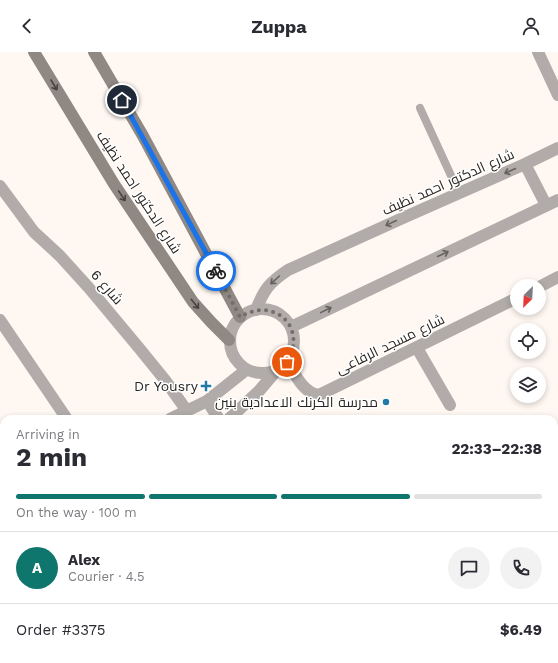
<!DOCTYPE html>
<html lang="en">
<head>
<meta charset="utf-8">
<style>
  :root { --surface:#fff; --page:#f2f2f3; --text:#2b2b33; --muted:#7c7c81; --line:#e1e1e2; --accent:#0f766e }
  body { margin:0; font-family:"Work Sans",Cairo,sans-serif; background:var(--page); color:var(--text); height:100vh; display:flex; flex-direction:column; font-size:15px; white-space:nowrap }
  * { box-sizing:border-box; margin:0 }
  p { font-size:13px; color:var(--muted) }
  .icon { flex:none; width:22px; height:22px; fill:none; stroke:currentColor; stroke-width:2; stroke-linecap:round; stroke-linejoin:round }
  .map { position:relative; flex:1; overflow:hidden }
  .details { position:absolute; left:0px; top:363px; width:558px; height:248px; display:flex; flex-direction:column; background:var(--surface); border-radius:12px 12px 0 0; box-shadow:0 2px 6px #0003 }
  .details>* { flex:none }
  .needle { width:26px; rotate:204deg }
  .fabs { position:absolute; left:510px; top:227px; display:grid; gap:8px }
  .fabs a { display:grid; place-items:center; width:36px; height:36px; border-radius:50%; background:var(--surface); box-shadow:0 2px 6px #0003; font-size:20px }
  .pin { position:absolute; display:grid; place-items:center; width:34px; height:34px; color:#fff; margin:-17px; border:2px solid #fff; border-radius:50%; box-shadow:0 1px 4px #0007 }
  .courier { position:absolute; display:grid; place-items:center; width:40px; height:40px; margin:-20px; border:3px solid #1a73e8; border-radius:50%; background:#fff; color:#222; box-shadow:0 1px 5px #0007 }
  .overview em { font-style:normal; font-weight:700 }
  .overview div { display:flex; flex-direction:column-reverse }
  .overview { display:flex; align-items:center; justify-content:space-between; height:68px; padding:0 16px }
  h1 { font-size:26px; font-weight:700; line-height:30px }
  .bar { display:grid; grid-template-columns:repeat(4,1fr); gap:6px 4px; align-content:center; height:48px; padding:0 16px }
  .bar i { height:5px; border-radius:3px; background:var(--line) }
  .bar .current { background:var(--accent) }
  .bar p { grid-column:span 4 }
  .line { display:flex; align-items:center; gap:10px; padding:0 16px; border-top:1px solid var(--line) }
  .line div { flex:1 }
  .round { display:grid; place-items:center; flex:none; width:42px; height:42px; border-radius:21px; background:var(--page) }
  header { display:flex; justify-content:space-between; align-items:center; height:52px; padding:0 16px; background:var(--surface); font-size:18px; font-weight:700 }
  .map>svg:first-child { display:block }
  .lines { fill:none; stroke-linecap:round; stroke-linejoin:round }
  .service { stroke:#b1aca9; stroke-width:8 }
  .minor { stroke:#b1aca9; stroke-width:12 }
  .tertiary { stroke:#b1aca9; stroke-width:12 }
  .secondary { stroke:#8f8883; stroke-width:12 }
  .oneway { stroke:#48433f }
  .oneway2 { stroke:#66625f }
  .done { stroke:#746e6b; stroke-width:4; stroke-dasharray:0 7.2 }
  .route { stroke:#1a73e8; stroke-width:5 }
  .poi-dot { fill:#2279a8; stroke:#fff; stroke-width:1.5 }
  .labels { text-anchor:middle; stroke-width:3; stroke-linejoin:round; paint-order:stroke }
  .street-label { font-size:14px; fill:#292522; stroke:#fff }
  .poi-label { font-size:14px; fill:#292522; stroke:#fff; text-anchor:end }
</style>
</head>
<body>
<header><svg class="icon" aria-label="back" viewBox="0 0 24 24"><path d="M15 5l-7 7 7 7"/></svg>Zuppa<svg class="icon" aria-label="person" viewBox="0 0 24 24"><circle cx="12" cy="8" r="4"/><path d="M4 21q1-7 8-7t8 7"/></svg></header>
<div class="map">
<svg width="558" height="611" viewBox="0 0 558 611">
  <rect width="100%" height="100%" fill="#fef7f2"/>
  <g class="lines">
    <path class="service" d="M420 56 459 141"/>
    <path class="minor" d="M538 0 558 43
      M0 134 34 180 60 204 89 236 139 296 165 328 187 359
      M539 235 558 225
      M0 268 67 367
      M417 296 450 353
      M287 309C295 322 303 341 319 343L517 246
      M207 349 219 367
      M0 426 4 433
      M556 467 558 471
      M554 562H558
      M0 571 4 577
      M554 589 558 595
      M23 607 26 611
      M130 607 132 611
      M304 607 307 611
      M358 607 361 611
      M172 611 178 607
      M557 611 558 609"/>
    <path class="tertiary" d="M525 112 546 153
      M230 289a32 32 0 1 1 64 0a32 32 0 1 1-64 0Z
      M256 258C264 237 270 230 288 218L405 165 525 112 558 96
      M291 275 558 148
      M170 367 207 349 246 318
      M229 367 259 339 276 319
      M0 445 4 443
      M0 478 4 476"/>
    <path class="secondary" d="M34 0 114 132 193 250 211 270 229 288
      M94 0 143 84 240 265"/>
  </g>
  <defs><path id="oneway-shaft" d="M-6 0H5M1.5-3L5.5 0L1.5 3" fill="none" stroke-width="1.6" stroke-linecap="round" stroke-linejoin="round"/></defs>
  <g class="oneway">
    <use href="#oneway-shaft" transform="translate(54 33) rotate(59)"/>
    <use href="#oneway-shaft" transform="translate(122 144) rotate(56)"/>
    <use href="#oneway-shaft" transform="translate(195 252) rotate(51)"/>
  </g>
  <g class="oneway2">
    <use href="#oneway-shaft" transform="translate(510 119) rotate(156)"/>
    <use href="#oneway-shaft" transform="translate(391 171) rotate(155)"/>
    <use href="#oneway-shaft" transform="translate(443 202) rotate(-25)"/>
    <use href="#oneway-shaft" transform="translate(275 228) rotate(138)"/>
    <use href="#oneway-shaft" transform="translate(326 258) rotate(-26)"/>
  </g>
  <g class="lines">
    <path class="done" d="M216 219 240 265C274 244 308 275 287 310"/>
    <path class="route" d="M122 48 216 219"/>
  </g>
  <g class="poi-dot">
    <path d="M204 328h4v4h4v4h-4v4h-4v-4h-4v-4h4z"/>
    <circle cx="386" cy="350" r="4"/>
  </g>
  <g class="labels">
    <g class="street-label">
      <text transform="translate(448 130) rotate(-24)" y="5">شارع الدكتور احمد نظيف</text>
      <text transform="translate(139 140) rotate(57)" y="5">شارع الدكتور احمد نظيف</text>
      <text transform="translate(107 235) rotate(49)" y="5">شارع 6</text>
      <text transform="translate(390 292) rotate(-26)" y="5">شارع مسجد الرفاعى</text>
    </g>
    <g class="poi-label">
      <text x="198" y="339">Dr Yousry</text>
      <text x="378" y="355">مدرسة الكرنك الاعدادية بنين</text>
    </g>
  </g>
</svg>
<div class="fabs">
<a><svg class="needle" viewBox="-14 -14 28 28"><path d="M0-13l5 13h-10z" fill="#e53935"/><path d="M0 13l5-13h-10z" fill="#7c7c81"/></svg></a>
<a><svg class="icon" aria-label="locate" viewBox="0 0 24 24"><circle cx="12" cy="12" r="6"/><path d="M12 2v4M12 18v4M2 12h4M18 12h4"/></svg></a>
<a><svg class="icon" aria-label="layers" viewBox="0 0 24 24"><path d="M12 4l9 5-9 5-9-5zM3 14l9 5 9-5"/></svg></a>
</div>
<div class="pin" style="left:287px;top:310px;background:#ea580c"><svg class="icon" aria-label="bag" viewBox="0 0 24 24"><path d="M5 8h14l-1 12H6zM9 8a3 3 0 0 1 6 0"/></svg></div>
<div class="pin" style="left:122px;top:48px;background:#1f2937"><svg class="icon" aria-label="home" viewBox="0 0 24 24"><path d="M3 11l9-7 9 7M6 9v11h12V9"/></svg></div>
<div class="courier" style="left:216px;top:219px"><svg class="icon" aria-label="bike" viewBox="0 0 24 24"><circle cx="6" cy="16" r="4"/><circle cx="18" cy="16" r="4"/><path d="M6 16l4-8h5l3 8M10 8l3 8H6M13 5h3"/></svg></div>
<section class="details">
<div class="overview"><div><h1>2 min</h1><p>Arriving in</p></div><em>22:33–22:38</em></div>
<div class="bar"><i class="current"></i><i class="current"></i><i class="current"></i><i></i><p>On the way · 100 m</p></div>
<div class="line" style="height:72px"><b class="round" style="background:var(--accent);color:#fff">A</b><div><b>Alex</b><p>Courier · 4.5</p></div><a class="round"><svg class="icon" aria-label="chat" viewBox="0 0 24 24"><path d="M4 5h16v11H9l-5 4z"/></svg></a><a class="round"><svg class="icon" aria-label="phone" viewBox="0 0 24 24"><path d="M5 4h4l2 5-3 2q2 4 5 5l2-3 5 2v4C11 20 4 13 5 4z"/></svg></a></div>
<div class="line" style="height:52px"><div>Order #3375</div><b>$6.49</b></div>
</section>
</div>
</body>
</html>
